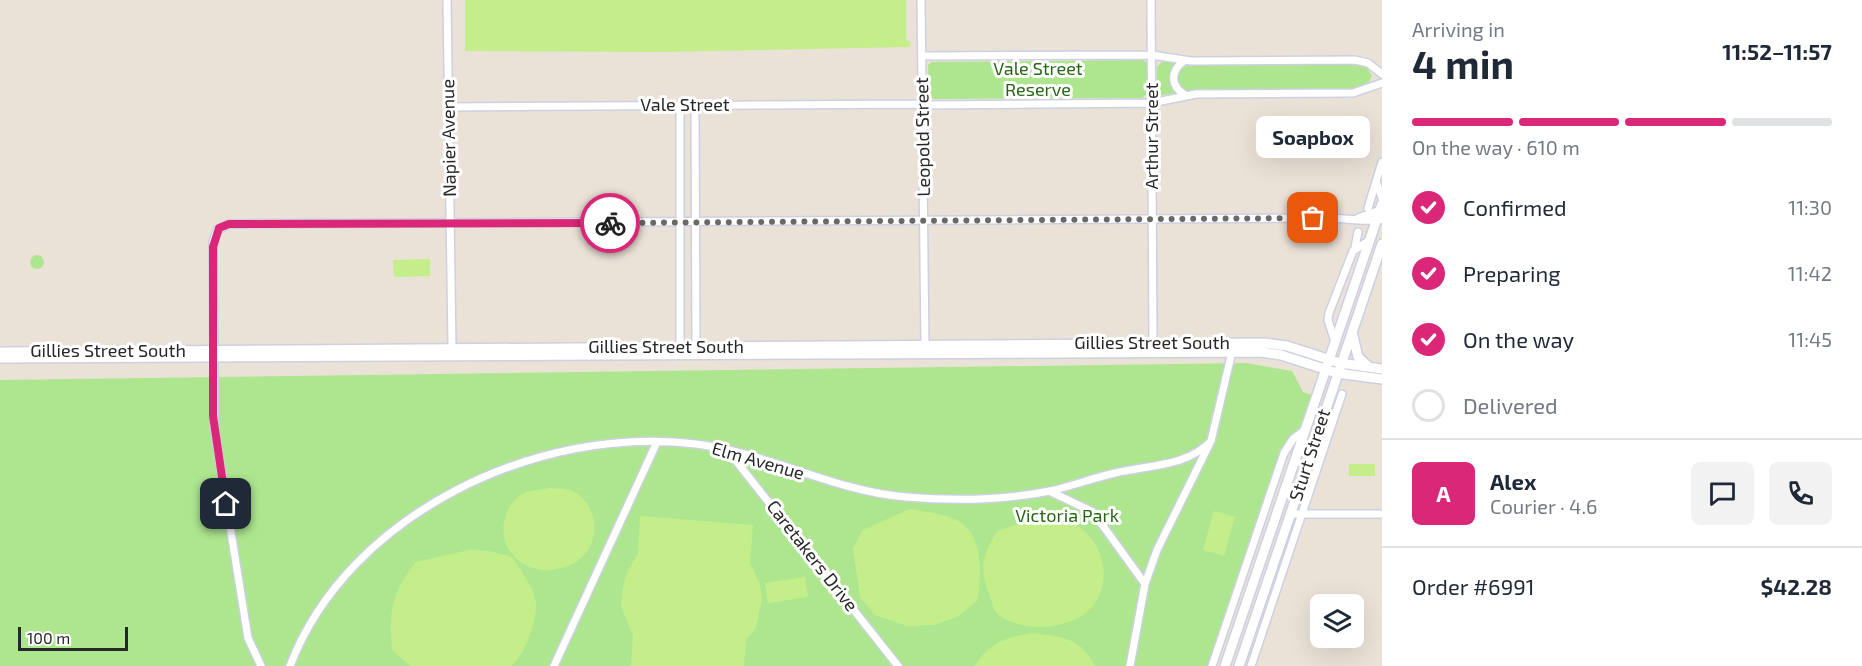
<!DOCTYPE html>
<html lang="en">
<head>
<meta charset="utf-8">
<style>
  :root { --surface:#fff; --page:#f2f2f3; --text:#1f2937; --muted:#747a83; --line:#e0e1e3; --accent:#db2777 }
  body { margin:0; font-family:"Exo 2",sans-serif; background:var(--page); color:var(--text); height:100vh; display:flex; flex-direction:column; font-size:22px; white-space:nowrap }
  * { box-sizing:border-box; margin:0 }
  p { font-size:20px; color:var(--muted) }
  .icon { flex:none; width:33px; height:33px; fill:none; stroke:currentColor; stroke-width:2; stroke-linecap:round; stroke-linejoin:round }
  .map { position:relative; flex:1; overflow:hidden }
  .details { display:flex; flex-direction:column; background:var(--surface); width:480px }
  .details>* { flex:none }
  .buttons { position:absolute; left:1310px; top:594px; display:grid; gap:12px }
  .buttons a { display:grid; place-items:center; width:54px; height:54px; border-radius:9px; background:var(--surface); box-shadow:0 6px 24px #0002; font-size:30px }
  .scale { position:absolute; left:18px; bottom:15px; width:110px; box-sizing:border-box; padding-left:6px; border:3px solid #272727; border-top:0; font-size:16px; line-height:21px; white-space:nowrap; color:#272727; -webkit-text-stroke:4px #fff; paint-order:stroke }
  .pin { position:absolute; display:grid; place-items:center; width:51px; height:51px; color:#fff; margin:-26px; border-radius:12px; box-shadow:0 3px 9px #0006 }
  .courier { position:absolute; display:grid; place-items:center; width:60px; height:60px; margin:-30px; border:4px solid #db2777; border-radius:50%; background:#fff; color:#222; box-shadow:0 2px 8px #0007 }
  .bubble { position:absolute; height:42px; border-radius:9px; background:var(--surface); box-shadow:0 6px 24px #0002; font-size:20px; font-weight:700; line-height:42px; text-align:center }
  .headline em { font-style:normal; font-weight:700 }
  .headline div { display:flex; flex-direction:column-reverse }
  .headline { display:flex; align-items:center; justify-content:space-between; height:102px; padding:0 30px }
  h1 { font-size:39px; font-weight:700; line-height:45px }
  .bar { display:grid; grid-template-columns:repeat(4,1fr); gap:9px 6px; align-content:center; height:72px; padding:0 30px }
  .bar i { height:8px; border-radius:4px; background:var(--line) }
  .bar .current { background:var(--accent) }
  .bar p { grid-column:span 4 }
  .line { display:flex; align-items:center; gap:15px; padding:0 30px; border-top:2px solid var(--line) }
  .line div { flex:1 }
  .round { display:grid; place-items:center; flex:none; width:63px; height:63px; border-radius:9px; background:var(--page) }
  ol { padding:0 30px; list-style:none }
  li { display:flex; align-items:center; gap:18px; height:66px }
  li p { margin-inline-start:auto }
  li .icon { padding:6px; border-radius:50%; background:var(--accent); color:#fff; stroke-width:4 }
  li:last-child { color:var(--muted) }
  li i { width:33px; height:33px; border:3px solid var(--line); border-radius:50% }
  main { display:flex; flex:1; min-height:0 }
  .map>svg:first-child { display:block }
  .green { fill:#ade68f }
  .pitch { fill:#c4ee8a }
  .lines { fill:none; stroke-linecap:round; stroke-linejoin:round }
  .street-casing { stroke:#ccd0e2; stroke-width:10 }
  .secondary-casing { stroke:#ccd0e2; stroke-width:12 }
  .street { stroke:#fff; stroke-width:7 }
  .secondary { stroke:#fff; stroke-width:9 }
  .done { stroke:#6c6865; stroke-width:6; stroke-dasharray:0 10.8 }
  .route { stroke:#db2777; stroke-width:8 }
  .labels { text-anchor:middle; stroke-width:6; stroke-linejoin:round; paint-order:stroke }
  .park-label { font-size:18px; fill:#266615; stroke:#fff }
  .street-label { font-size:18px; fill:#272727; stroke:#fff }
</style>
</head>
<body>
<main>
<div class="map">
<svg width="1382" height="666" viewBox="0 0 1382 666">
  <rect width="100%" height="100%" fill="#ebe2d7"/>
  <path class="green" d="M1143 60 1147 63V94L1142 98 933 99 929 97 928 65 931 62Z
    M1163 61 1175 63 1170 79 1176 93 1157 96V67Z
    M1354 63 1366 66 1372 76 1367 85 1350 90 1191 92 1182 89 1177 81 1180 69 1191 64Z
    M30 262a7 7 0 1 1 14 0a7 7 0 1 1-14 0Z
    M1246 363 1292 371 1303 392 1312 395 1300 429 1283 447 1210 666H0V380Z"/>
  <path class="pitch" d="M465 0H906V40L910 42V47L658 52 465 51Z
    M430 259V276L394 277 393 260Z
    M1349 464H1375V476H1349Z
    M550 488C557 489 567 488 573 491 595 504 600 530 588 550 580 562 570 566 557 569 513 577 486 531 516 499 524 490 539 490 550 488Z
    M910 509C926 512 942 513 956 520 984 533 982 576 977 601L957 617 934 625 907 626 875 615 860 597 853 548 863 530Z
    M1214 511 1235 517 1224 556 1203 550Z
    M640 516 753 525 750 563 760 584 762 598 756 628 746 640 744 666H631L633 635 621 607 623 588 627 572 638 554Z
    M1045 516C1054 518 1063 520 1072 523 1103 537 1115 581 1091 608 1072 630 1021 633 999 615 994 612 993 605 991 599 979 568 981 559 997 531Z
    M469 550 489 551 512 557C520 570 531 583 535 598 540 615 525 656 511 666H410L392 650C389 610 391 594 416 562Z
    M805 577 808 597 768 603 765 583Z
    M1031 633C1063 637 1079 636 1095 666H975C989 643 1005 638 1031 633Z"/>
  <g class="lines">
    <g class="street-casing">
      <path id="street" d="M447 0 452 348
        M921 0 925 345
        M1151 0 1153 343
        M922 56 1152 55 1191 61 1355 60 1368 63 1382 74
        M1184 61C1170 71 1170 86 1185 95
        M680 105V347
        M695 105 696 348
        M923 105 1152 103 1196 94 1353 93 1382 83
        M448 107 923 104
        M1376 181 1382 198
        M1368 208 1382 162
        M1358 218 1380 210
        M1355 248 1358 232
        M1335 342 1328 320 1329 313 1353 251 1370 240
        M214 350 213 242 217 230 229 224 1328 218C1341 218 1372 223 1382 219
        M214 357V426L248 638 261 666
        M729 452 898 666
        M1049 491 1093 512 1145 584 1130 666
        M1291 514H1382
        M1145 584 1157 550 1210 443
        M290 666C348 513 540 424 696 444 768 453 833 491 906 497 952 501 1004 500 1050 491 1072 486 1093 478 1115 473 1147 465 1187 467 1211 441L1232 352
        M554 666 657 442
        M1212 666 1284 453 1293 439 1306 429
        M1251 666 1342 394"/>
    </g>
    <g class="secondary-casing">
      <path id="secondary" d="M1352 332 1358 357 1369 367
        M0 352 1264 343 1287 346 1340 363 1382 369
        M0 358 1261 352 1281 355 1337 373 1382 379
        M1225 666 1382 204
        M1239 666 1382 244"/>
    </g>
    <use href="#street" class="street"/>
    <use href="#secondary" class="secondary"/>
  </g>
  <g class="lines">
    <path class="done" d="M610 223 1313 218"/>
    <path class="route" d="M226 504 213 416V247L219 228 229 224 610 223"/>
  </g>
  <g class="labels">
    <g class="park-label">
      <text x="1038" y="75">Vale Street<tspan x="1038" dy="21">Reserve</tspan></text>
      <text x="1067" y="522">Victoria Park</text>
    </g>
    <g class="street-label">
      <text x="685" y="111">Vale Street</text>
      <text transform="translate(1152 136) rotate(-90)" y="6">Arthur Street</text>
      <text transform="translate(923 137) rotate(-91)" y="6">Leopold Street</text>
      <text transform="translate(449 138) rotate(-91)" y="6">Napier Avenue</text>
      <text x="1152" y="349">Gillies Street South</text>
      <text x="666" y="353">Gillies Street South</text>
      <text x="108" y="357">Gillies Street South</text>
      <text transform="translate(1310 455) rotate(-72)" y="6">Sturt Street</text>
      <text transform="translate(758 461) rotate(16)" y="6">Elm Avenue</text>
      <text transform="translate(812 556) rotate(52)" y="6">Caretakers Drive</text>
    </g>
  </g>
</svg>
<div class="buttons">
<a><svg class="icon" aria-label="layers" viewBox="0 0 24 24"><path d="M12 4l9 5-9 5-9-5zM3 14l9 5 9-5"/></svg></a>
</div>
<div class="scale">100 m</div>
<div class="pin" style="left:1313px;top:218px;background:#ea580c"><svg class="icon" aria-label="bag" viewBox="0 0 24 24"><path d="M5 8h14l-1 12H6zM9 8a3 3 0 0 1 6 0"/></svg></div>
<div class="pin" style="left:226px;top:504px;background:#1f2937"><svg class="icon" aria-label="home" viewBox="0 0 24 24"><path d="M3 11l9-7 9 7M6 9v11h12V9"/></svg></div>
<div class="courier" style="left:610px;top:223px"><svg class="icon" aria-label="bike" viewBox="0 0 24 24"><circle cx="6" cy="16" r="4"/><circle cx="18" cy="16" r="4"/><path d="M6 16l4-8h5l3 8M10 8l3 8H6M13 5h3"/></svg></div>
<div class="bubble" style="left:1256px;top:116px;width:114px">Soapbox</div>
</div>
<section class="details">
<div class="headline"><div><h1>4 min</h1><p>Arriving in</p></div><em>11:52–11:57</em></div>
<div class="bar"><i class="current"></i><i class="current"></i><i class="current"></i><i></i><p>On the way · 610 m</p></div>
<ol>
<li><svg class="icon" aria-label="check" viewBox="0 0 24 24"><path d="M5 12l5 5 9-10"/></svg>Confirmed<p>11:30</p></li>
<li><svg class="icon" aria-label="check" viewBox="0 0 24 24"><path d="M5 12l5 5 9-10"/></svg>Preparing<p>11:42</p></li>
<li><svg class="icon" aria-label="check" viewBox="0 0 24 24"><path d="M5 12l5 5 9-10"/></svg>On the way<p>11:45</p></li>
<li><i></i>Delivered</li>
</ol>
<div class="line" style="height:108px"><b class="round" style="background:var(--accent);color:#fff">A</b><div><b>Alex</b><p>Courier · 4.6</p></div><a class="round"><svg class="icon" aria-label="chat" viewBox="0 0 24 24"><path d="M4 5h16v11H9l-5 4z"/></svg></a><a class="round"><svg class="icon" aria-label="phone" viewBox="0 0 24 24"><path d="M5 4h4l2 5-3 2q2 4 5 5l2-3 5 2v4C11 20 4 13 5 4z"/></svg></a></div>
<div class="line" style="height:78px"><div>Order #6991</div><b>$42.28</b></div>
</section>
</main>
</body>
</html>
